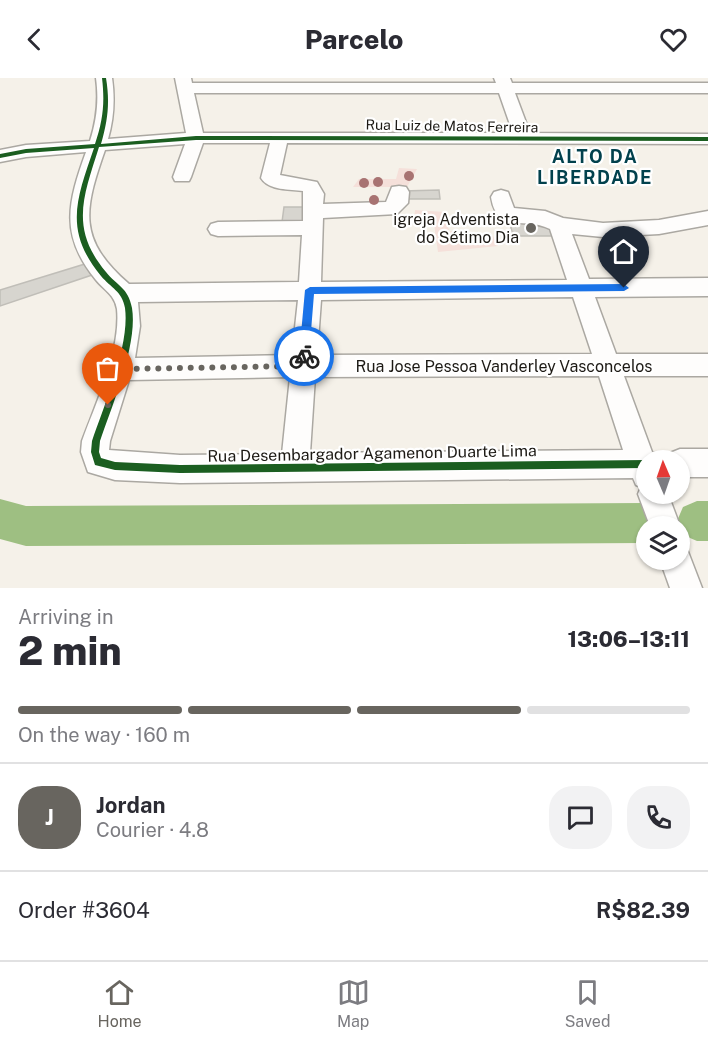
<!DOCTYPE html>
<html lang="en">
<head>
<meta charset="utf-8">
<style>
  :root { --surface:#fff; --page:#f2f2f3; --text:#2b2b33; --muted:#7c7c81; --line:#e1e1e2; --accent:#68655f }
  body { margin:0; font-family:"Public Sans",sans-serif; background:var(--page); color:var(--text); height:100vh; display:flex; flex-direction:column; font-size:22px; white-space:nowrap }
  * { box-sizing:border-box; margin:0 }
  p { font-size:20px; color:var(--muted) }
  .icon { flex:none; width:33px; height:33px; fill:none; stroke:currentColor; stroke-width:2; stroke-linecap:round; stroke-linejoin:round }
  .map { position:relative; height:510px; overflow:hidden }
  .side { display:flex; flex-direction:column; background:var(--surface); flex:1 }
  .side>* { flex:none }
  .needle { width:39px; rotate:358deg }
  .tools { position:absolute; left:636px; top:372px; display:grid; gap:12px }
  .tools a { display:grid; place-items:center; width:54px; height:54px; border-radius:50%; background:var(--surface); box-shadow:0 2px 4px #0004; font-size:30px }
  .pin { position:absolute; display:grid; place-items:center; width:51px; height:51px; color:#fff; margin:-62px -26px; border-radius:50% 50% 50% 0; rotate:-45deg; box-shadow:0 0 6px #0007 }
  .pin .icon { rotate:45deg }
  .courier { position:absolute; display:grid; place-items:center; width:60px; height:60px; margin:-30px; border:4px solid #1a73e8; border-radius:50%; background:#fff; color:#222; box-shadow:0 2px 8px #0007 }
  .head em { font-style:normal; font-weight:800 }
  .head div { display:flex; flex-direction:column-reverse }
  .head { display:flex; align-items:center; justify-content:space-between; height:102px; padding:0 18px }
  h1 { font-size:39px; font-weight:800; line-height:45px }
  .bar { display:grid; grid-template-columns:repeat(4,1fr); gap:9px 6px; align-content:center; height:72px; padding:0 18px }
  .bar i { height:8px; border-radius:4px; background:var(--line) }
  .bar .active { background:var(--accent) }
  .bar p { grid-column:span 4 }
  .line { display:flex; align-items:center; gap:15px; padding:0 18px; border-top:2px solid var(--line) }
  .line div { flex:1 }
  .round { display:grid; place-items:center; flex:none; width:63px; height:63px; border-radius:24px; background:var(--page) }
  header { display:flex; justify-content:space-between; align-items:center; height:78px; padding:0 18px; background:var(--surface); font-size:27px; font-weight:800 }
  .tab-bar { display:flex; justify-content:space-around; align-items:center; height:84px; border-top:2px solid var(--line); background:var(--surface); font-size:16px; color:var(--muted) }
  .tab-bar a { display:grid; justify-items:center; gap:3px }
  .tab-bar .active { color:var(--accent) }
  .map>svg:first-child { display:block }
  .green { fill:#f5e0da }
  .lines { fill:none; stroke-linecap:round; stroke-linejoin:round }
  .river { fill:#9ebf82; fill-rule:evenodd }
  .building { fill:#d7d5cf; stroke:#c0beb8; stroke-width:1.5 }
  .minor-casing { stroke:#aba8a2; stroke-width:3 }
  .minor { fill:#fefdfc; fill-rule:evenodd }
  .cycleway-casing { stroke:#fff; stroke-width:3 }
  .cycleway { fill:#1b5e20; fill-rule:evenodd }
  .tree { fill:#a87372 }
  .route { fill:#1a73e8 }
  .done { stroke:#68655f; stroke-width:6; stroke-dasharray:0 10.8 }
  .poi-dot { fill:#68655f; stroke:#fff; stroke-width:2 }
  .labels { text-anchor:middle; stroke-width:4.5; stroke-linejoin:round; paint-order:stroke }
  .far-street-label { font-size:14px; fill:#1c1914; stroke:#fff }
  .poi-label { font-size:16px; fill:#1c1914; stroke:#fff; text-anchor:end }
  .street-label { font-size:16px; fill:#1c1914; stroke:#fff }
  .far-district-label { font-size:18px; font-weight:bold; letter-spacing:1.5px; fill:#02414d; stroke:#fff }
</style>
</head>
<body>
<header><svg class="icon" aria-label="back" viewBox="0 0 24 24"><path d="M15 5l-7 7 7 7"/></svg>Parcelo<svg class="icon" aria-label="heart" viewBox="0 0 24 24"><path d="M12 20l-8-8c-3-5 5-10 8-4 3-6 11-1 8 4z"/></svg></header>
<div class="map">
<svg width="708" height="510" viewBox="0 0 708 510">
  <rect width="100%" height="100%" fill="#f5f1e9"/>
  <path class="green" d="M399 90 417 91 407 109H353L359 101H396Z
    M415 132 445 134 449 153 493 158 498 168 438 174 434 146 414 142Z"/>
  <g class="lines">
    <path class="river" d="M0 421 26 428 645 425 659 431 665 445 663 448H646L645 465 26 468 0 461Z
      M697 423H708V463H697L683 457 677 443 683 429Z"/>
  </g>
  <path class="building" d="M439 112 440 121H405L403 113Z
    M284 129H308L307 144H282Z
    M509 142 549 143 553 158H513Z
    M85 186 92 197 0 228V212Z"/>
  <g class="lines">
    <g class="minor-casing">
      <path id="minor" d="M96 0H112C115 21 114 40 108 61L186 55 175 0H191L192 5H496L494 0H510L512 5H708V15H515L530 55 708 56V66L287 65 280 97 317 104 324 116 323 126 386 124 392 109 399 108 406 109 409 114 408 125 397 136 323 140 321 204 567 202 550 151C525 138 497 157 491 119L494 114 501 112 508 114 514 130 545 133 563 140 603 145 659 142 708 133V147L659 156 603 159 572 156 589 201 708 200V218L595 219 616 276H708V298H624L652 374 656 376 659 382H646V416H668L680 448V450L650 448 638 416 641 409 636 407 633 400 180 405 115 402 88 394 81 374 82 363C96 325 121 272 117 231 115 217 104 212 96 202 59 157 68 124 86 74L26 79 0 84V72L26 67 90 63C97 41 99 22 96 0ZM194 15H499L513 55H203ZM203 65H270L261 100C269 113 290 111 303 113V143L218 144 211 146 208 151 211 156 218 158 302 157 299 204 129 206C77 161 84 132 105 72L185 66 173 99 175 103H189L191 99ZM573 219 592 276 317 277 321 222ZM298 222 292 277 135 280 140 248 138 224ZM599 298 623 372 310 375 315 299ZM290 299 282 376 180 377 109 372 110 363 129 302Z
        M680 371H708V399H680V382H667L670 375Z
        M680 468 687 471 702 510H670L660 482H680Z"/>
    </g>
    <use href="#minor" class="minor"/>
    <g class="cycleway-casing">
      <path id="cycleway" d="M102 0H106C110 24 108 42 101 66L196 58 708 59V63L196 62 99 69C84 117 69 150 106 194 117 208 128 209 132 230 138 266 112 328 100 363L99 374 101 380 115 384 180 387 646 382H648H646V390L180 395 115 392 95 387 91 374 92 363C104 328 130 267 125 230 122 213 111 210 101 198 63 152 77 120 94 70L26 75 0 80V76L26 71 95 66C103 42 105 25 102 0Z"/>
    </g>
    <use href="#cycleway" class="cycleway"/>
  </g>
  <g class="tree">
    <circle cx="409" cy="98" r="5"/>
    <circle cx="378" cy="104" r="5"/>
    <circle cx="364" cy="105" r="5"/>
    <circle cx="374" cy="122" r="5"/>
  </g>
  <path class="route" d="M624 206 629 210 624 213 314 216 309 278 304 282 299 278 305 212 310 209Z"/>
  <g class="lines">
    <path class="done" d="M108 327 121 291 303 288 304 278"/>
  </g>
  <circle class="poi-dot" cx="531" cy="150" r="6"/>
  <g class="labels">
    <g class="far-street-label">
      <text transform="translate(452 48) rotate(1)" y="5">Rua Luiz de Matos Ferreira</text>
    </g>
    <g class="poi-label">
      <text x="519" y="147">igreja Adventista<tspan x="519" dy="18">do Sétimo Dia</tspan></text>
    </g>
    <g class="street-label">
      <text x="504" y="294">Rua Jose Pessoa Vanderley Vasconcelos</text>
      <text transform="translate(372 375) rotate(-1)" y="6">Rua Desembargador Agamenon Duarte Lima</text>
    </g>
    <g class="far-district-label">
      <text x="595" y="85">ALTO DA<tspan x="595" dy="21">LIBERDADE</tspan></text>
    </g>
  </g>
</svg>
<div class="tools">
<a><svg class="needle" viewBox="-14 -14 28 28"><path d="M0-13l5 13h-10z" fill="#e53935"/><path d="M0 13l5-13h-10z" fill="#7c7c81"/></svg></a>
<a><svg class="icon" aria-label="layers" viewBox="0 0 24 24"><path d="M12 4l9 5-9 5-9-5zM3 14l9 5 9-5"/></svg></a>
</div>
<div class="pin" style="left:108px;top:327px;background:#ea580c"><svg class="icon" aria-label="bag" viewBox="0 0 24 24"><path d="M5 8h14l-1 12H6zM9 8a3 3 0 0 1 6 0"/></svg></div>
<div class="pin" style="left:624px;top:210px;background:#1f2937"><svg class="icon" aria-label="home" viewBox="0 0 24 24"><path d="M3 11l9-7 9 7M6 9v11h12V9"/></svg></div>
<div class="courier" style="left:304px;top:278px"><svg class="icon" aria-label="bike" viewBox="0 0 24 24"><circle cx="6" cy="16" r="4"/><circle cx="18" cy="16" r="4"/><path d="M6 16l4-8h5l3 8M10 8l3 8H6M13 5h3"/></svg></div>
</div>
<section class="side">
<div class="head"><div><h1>2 min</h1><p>Arriving in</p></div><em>13:06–13:11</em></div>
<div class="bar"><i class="active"></i><i class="active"></i><i class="active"></i><i></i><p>On the way · 160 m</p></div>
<div class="line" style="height:108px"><b class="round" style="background:var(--accent);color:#fff">J</b><div><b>Jordan</b><p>Courier · 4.8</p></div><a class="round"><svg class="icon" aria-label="chat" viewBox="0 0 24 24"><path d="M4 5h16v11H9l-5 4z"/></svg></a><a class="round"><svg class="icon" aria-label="phone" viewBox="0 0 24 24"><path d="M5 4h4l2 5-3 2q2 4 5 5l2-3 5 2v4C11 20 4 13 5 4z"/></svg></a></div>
<div class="line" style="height:78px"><div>Order #3604</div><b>R$82.39</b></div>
</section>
<nav class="tab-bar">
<a class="active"><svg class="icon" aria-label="home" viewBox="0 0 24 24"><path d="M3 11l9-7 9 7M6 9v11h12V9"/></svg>Home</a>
<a><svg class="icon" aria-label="map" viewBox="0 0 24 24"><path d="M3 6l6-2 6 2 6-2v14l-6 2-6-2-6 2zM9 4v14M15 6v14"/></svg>Map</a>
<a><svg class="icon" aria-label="saved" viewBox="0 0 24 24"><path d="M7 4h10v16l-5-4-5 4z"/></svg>Saved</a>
</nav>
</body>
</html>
